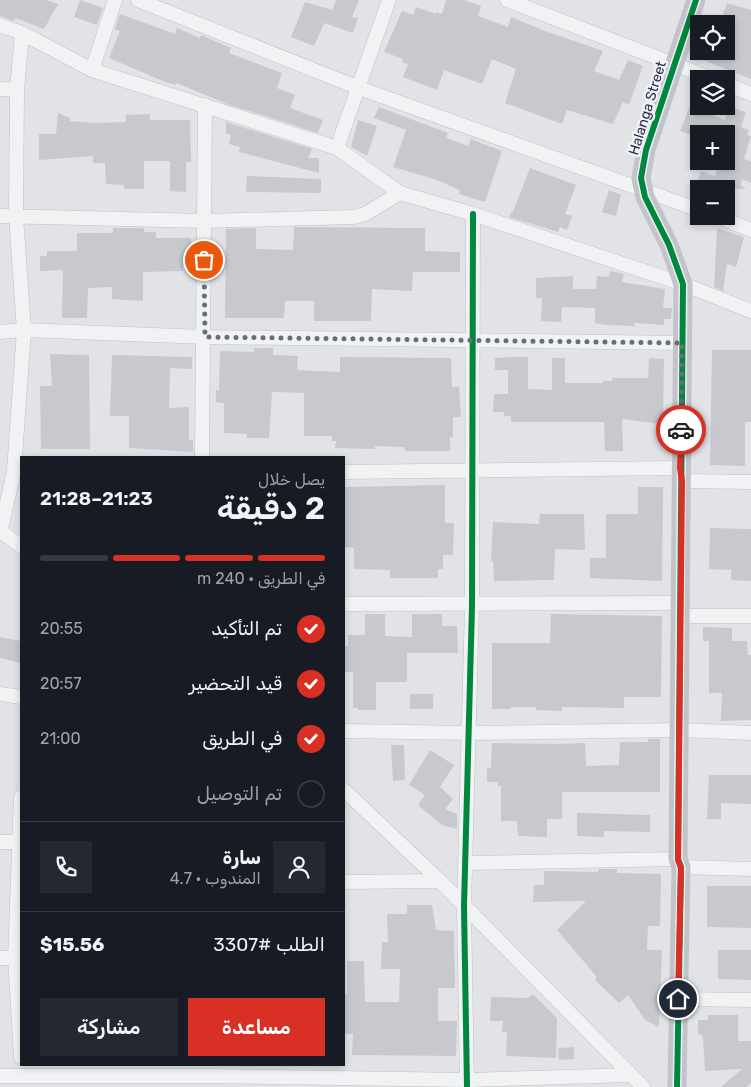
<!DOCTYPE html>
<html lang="ar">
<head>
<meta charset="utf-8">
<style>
  :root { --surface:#171b24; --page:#242831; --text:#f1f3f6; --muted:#9ea1a6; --line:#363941; --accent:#d93025 }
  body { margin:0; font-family:Rubik,"Noto Naskh Arabic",sans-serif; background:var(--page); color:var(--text); direction:rtl; height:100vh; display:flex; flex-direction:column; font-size:19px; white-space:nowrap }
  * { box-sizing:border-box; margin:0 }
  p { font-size:16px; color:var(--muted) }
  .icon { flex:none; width:28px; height:28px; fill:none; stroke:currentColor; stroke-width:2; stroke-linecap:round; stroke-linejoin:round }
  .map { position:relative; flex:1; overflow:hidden; direction:ltr }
  .sheet { position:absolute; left:20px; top:456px; width:325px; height:610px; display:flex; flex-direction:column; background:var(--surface); border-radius:0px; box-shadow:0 2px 8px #0003; direction:rtl }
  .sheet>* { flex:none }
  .fabs { position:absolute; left:690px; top:15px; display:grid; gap:10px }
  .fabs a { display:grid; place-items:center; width:45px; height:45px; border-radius:0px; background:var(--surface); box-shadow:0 2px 8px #0003; font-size:25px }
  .pin { position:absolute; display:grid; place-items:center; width:42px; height:42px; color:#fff; margin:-21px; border:2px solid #fff; border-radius:50%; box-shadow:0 1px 5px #0007 }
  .courier { position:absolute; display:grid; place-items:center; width:50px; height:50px; margin:-25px; border:4px solid #d93025; border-radius:50%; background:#fff; color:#222; box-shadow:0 1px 6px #0007 }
  .overview em { font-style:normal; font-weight:600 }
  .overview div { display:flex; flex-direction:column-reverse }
  .overview { display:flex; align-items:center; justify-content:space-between; height:85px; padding:0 20px }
  h1 { font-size:32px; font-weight:600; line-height:38px }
  .bar { display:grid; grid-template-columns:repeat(4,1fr); gap:8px 5px; align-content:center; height:60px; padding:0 20px }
  .bar i { height:6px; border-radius:4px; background:var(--line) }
  .bar .selected { background:var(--accent) }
  .bar p { grid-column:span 4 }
  .line { display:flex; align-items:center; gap:12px; padding:0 20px; border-top:1px solid var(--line) }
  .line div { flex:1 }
  .round { display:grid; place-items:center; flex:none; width:52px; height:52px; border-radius:0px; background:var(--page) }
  ol { padding:0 20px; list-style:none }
  li { display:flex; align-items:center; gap:15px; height:55px }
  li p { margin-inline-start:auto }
  li .icon { padding:5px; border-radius:50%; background:var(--accent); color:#fff; stroke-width:4 }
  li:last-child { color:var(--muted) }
  li i { width:28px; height:28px; border:2px solid var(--line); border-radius:50% }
  .cta { display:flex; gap:10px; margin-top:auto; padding:10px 20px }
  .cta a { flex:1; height:58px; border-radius:0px; background:var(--accent); color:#fff; font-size:20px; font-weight:600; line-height:58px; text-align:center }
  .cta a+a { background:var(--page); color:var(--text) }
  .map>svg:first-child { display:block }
  .building { fill:#c8c9ce }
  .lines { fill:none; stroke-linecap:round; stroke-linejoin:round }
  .street-casing { stroke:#c0c1c5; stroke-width:15 }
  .street { stroke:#f1f2f4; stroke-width:14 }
  .secondary { stroke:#c3c4c9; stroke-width:19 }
  .cycleway-casing { stroke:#eff1f7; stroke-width:9 }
  .cycleway { stroke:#00873e; stroke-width:6 }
  .done { stroke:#696d7b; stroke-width:5; stroke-dasharray:0 9 }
  .route { stroke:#d93025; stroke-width:6 }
  .labels { text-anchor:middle; stroke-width:5; stroke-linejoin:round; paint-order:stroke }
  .street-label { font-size:14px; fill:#282d41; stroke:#eff1f7 }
</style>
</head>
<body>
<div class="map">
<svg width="751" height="1087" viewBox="0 0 751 1087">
  <rect width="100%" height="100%" fill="#e2e3e7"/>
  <path class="building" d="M0 0H46L58 4 44 29 15 18 14 21 0 16Z
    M80 0 103 8 97 25 74 17Z
    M336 0H359L352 17 358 18 353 33 324 23 314 46 291 37 305 2 332 10Z
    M446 0H464L481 6 478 16 508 27 511 17 545 31 603 51 594 71 619 80 628 60 643 66 629 105 623 102 613 124 567 110 562 124 505 103 516 69 492 59 482 84 444 70 437 90 403 77 408 64 402 62 403 59 384 52 402 11 413 15 416 7 436 14 437 12 442 14Z
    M727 3 751 10V79L690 55 691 51H726V24H719Z
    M120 14 175 34 177 28 200 38 201 35 231 48 229 53 282 73 277 88 295 95 290 108 323 120 318 133 227 104 177 83 176 85 165 82 109 58 120 31 115 29Z
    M690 106 725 120 730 107 746 112 741 127 749 130 747 135 751 136 744 159 751 161V183L742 179 740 185 746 189H707L696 185 701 171 715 176 720 161H726V134H708L695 129 692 135 680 131Z
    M379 107 448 133 446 138 468 146 471 139 502 151 485 202 459 194 460 190 437 180 393 167 406 130 374 118Z
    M58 113 70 118V121L94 123 126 122V115L150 114V120H190L191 162H186V192L170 191V161H144V189H124V185L106 184 105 163H93V156L39 160V134H56Z
    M358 120 377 126 367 156 351 147Z
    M226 122 312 149 308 158H319V173L239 152 240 147 229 144 231 135 226 133Z
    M530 168 576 185 565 214 572 216 567 230 560 227 558 232 509 217 512 211 513 212Z
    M247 176 321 179V193L246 192Z
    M609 190 621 195 616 216 602 212Z
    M294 227 425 228V251L460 252V272H413L412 291 372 289 371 321H314V301H285L284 318H225L226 229 256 228V249L293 250Z
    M113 228H144V232H156V238H191V260H183V271L143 272V301L112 299V287L88 288 87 318H62L63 270 40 271V256H47V251H77V233H113Z
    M717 228 744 237 736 267 727 264 723 291 714 287Z
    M610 271 624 274 622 282 665 289 663 308H672L671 319H664V325L634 323V326L607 325 595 323V308L562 307 561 322 541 321 542 298H536V278L573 276V289H596L597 276 609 277Z
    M254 348H273V355L298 356 297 370 340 372V357L451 358 452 387H459L461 417H453V437H450V451H405L404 447 375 446V449L335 448 336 441H332V436H304V393L272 392 269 438H247V434L224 433V403L216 402V390H219L220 351 254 352Z
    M712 350H751V422H745V466L710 465Z
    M50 354 89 355 90 449H41L40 386H52Z
    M112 355 192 357V369L170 368 169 408 189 407V440H193V452L129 448V416H110Z
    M514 357H528V389L552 390V358H565V383H603V381H612V378H648L649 358 664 359 663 421 662 424 622 419 623 451H605L604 422H511V416H504V412H493L494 394H508V370H495V358Z
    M445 485V523H454L453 555H443V569H438V578H390V570L354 569V548L344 547V487Z
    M638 487H663L662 581 590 578V558H606V514H638Z
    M540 514H584L585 550 555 549 554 580 494 581 493 561H491L493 522 539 524Z
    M710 528 751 529V581L731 580V570L709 569Z
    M365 614H385V636L412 637V614H442V626H457L458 653H407V682H376V710H358V708H353V672H344L345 646H348V635H365Z
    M551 614 662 616 661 697H624V708L562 707V711L536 710V707H511V709H492V643H550Z
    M703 627 732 628V641H747L748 655H751V720L721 721 722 693H709V641H703Z
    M0 637 21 641V663L0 658Z
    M410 694H433V709H410Z
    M648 739H660V792H562V819H547V837L518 836 517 821H501V786H498V782H487V768H491L492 743 558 744 585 743 586 766 619 765 620 742H648Z
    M391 745H404L405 780 393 781Z
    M430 750 454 765 440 787 453 799 445 809 457 814V829L442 825 418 805 425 795 409 785Z
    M709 775H751V804L721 803V819H707Z
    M577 813 650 815V832L604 831V837L577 836Z
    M599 869H617V873L661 874 660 926H648L647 950H662L659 1027 645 1020 628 995 619 1003 595 980 597 977 557 930 586 901 533 902 534 885H544V871L598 872Z
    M707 886H751V928L707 927Z
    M407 905H432L436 930 454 931 455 988H438V1021H457L456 1056 352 1055 353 1034H344V993L347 994V961H364L365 1002H399L400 969H381L382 942H388L387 914H407Z
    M718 950H751V980L718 979Z
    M533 994 557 1018 556 1058 506 1056 507 1032H502L503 1021H490L491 997 528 998Z
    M708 1015H738V1041H751V1083L746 1087H721L742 1069 705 1071 703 1038 701 1034H698V1020H708Z
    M574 1047V1059L559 1060 558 1048Z"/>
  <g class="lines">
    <g class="street-casing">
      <path id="street" d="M138 0 359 88 699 210
        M507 0 713 79
        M0 25 22 33 92 70 337 148 400 193 473 214 683 284 751 311
        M92 70 115 0
        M726 84 751 94
        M0 89 17 90
        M337 148 389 0
        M0 216 204 221 353 217 365 214 400 193
        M716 216 751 230
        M0 332 24 330 205 337 683 343
        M202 458 205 105
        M344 472 680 468
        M682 481 751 482
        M0 531 21 546
        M0 533 14 471 24 330 16 216 17 90 22 33
        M344 604 680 603
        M681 616H751
        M0 694 21 697
        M344 731 468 733 681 730 751 733
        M344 790 440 881 643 1087
        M21 797 15 958 21 1057
        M0 842H21
        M466 863 678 859
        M681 867 751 869
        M344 882 440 881
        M0 958H21
        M677 999 751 1000
        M0 1076H209L468 1080 630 1075
        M467 1087 464 906 472 606 473 214"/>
    </g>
    <use href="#street" class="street"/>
    <path class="secondary" d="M677 1087 681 867 678 859 683 284 669 245 645 197 641 178 646 150 696 0"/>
    <g class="cycleway-casing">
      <path id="cycleway" d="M467 1087 464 906 472 606 473 214
        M677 1087 681 867 678 859 683 284 669 245 645 197 641 178 646 150 696 0"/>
    </g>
    <use href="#cycleway" class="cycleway"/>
  </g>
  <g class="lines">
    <path class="done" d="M204 260 205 337 682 343 681 430"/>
    <path class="route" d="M678 999 681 868 678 860 682 481 680 468 681 430"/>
  </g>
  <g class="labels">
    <g class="street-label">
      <text transform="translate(647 108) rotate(-73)" y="5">Halanga Street</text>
    </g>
  </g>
</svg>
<div class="fabs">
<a><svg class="icon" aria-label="locate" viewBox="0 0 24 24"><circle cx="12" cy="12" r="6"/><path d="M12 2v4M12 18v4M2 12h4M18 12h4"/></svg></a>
<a><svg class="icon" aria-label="layers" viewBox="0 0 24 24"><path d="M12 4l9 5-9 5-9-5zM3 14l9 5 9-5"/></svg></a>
<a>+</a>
<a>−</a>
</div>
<div class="pin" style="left:204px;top:260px;background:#ea580c"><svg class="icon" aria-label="bag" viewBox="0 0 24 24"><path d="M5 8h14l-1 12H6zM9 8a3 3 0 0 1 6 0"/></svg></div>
<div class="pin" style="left:678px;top:999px;background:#1f2937"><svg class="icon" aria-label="home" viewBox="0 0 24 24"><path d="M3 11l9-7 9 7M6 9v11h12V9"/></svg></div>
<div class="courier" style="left:681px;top:430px"><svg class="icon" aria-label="car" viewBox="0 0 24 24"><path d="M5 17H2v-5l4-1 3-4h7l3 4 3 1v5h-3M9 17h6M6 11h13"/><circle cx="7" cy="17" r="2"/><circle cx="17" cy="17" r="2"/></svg></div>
<section class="sheet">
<div class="overview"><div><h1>2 دقيقة</h1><p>يصل خلال</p></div><em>21:23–21:28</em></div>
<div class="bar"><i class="selected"></i><i class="selected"></i><i class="selected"></i><i></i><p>في الطريق · 240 m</p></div>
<ol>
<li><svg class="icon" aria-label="check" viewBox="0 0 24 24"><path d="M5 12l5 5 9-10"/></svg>تم التأكيد<p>20:55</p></li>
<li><svg class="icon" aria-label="check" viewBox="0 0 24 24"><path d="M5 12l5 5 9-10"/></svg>قيد التحضير<p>20:57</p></li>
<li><svg class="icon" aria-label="check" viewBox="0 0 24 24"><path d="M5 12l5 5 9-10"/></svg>في الطريق<p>21:00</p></li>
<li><i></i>تم التوصيل</li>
</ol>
<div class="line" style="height:90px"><a class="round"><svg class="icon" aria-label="person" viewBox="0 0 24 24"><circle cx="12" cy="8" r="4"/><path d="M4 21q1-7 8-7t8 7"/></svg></a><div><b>سارة</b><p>المندوب · 4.7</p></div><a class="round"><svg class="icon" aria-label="phone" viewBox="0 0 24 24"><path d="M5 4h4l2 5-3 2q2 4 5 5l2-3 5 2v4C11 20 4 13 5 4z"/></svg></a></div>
<div class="line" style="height:65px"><div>الطلب #3307</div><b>$15.56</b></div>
<div class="cta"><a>مساعدة</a><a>مشاركة</a></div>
</section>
</div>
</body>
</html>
